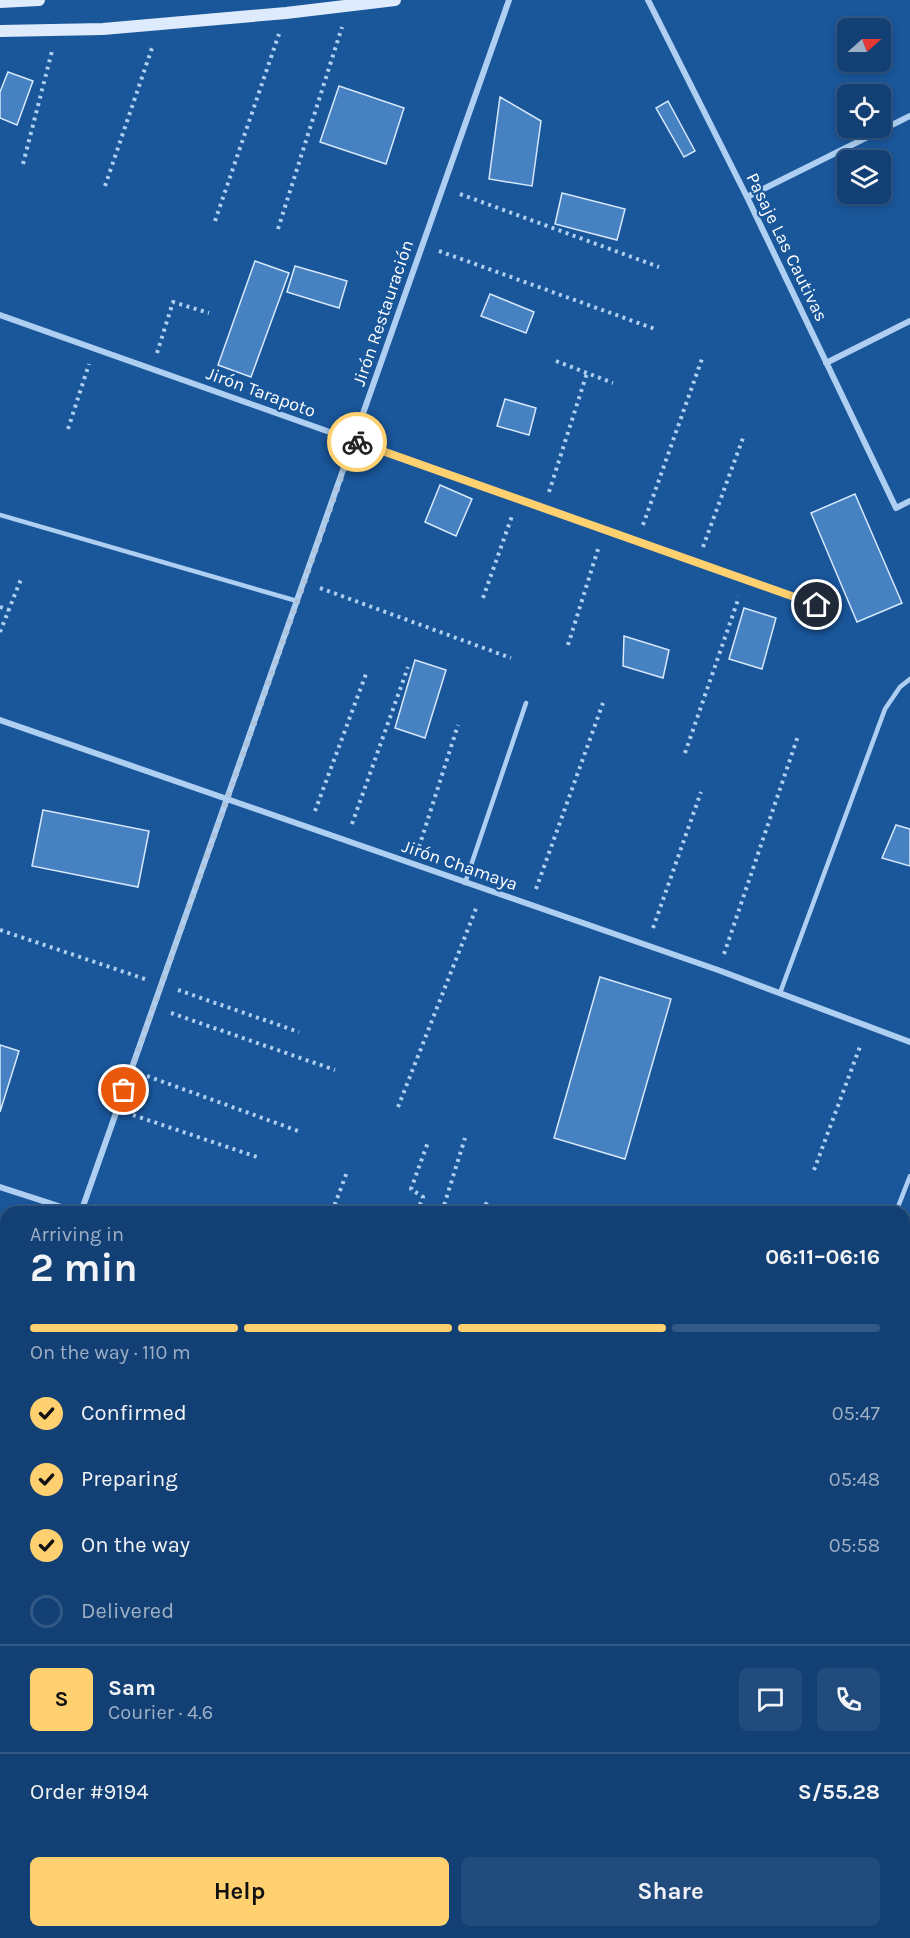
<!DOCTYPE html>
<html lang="en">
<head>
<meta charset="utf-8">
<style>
  :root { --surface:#134074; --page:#204b7c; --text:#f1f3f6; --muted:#9dafc5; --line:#325986; --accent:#ffd06f }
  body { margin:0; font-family:Karla,sans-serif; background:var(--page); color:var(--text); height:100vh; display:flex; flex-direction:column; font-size:22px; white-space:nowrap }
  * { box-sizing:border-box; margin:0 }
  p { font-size:20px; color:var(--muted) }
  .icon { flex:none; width:33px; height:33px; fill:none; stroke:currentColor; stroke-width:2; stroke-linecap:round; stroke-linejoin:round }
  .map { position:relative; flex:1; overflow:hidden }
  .drawer { position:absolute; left:0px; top:1206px; width:910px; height:732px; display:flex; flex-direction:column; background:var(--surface); border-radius:18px 18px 0 0; box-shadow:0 3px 9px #0003,0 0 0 2px var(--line) }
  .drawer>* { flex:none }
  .needle { width:39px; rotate:69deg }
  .tools { position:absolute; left:837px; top:18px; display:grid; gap:12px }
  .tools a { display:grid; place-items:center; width:54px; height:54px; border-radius:9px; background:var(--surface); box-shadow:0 3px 9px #0003,0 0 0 2px var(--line); font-size:30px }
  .pin { position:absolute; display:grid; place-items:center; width:51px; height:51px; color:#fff; margin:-26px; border:3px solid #fff; border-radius:50%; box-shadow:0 2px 6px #0007 }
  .courier { position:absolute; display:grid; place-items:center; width:60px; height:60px; margin:-30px; border:4px solid #ffd06f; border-radius:50%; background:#fff; color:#222; box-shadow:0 2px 8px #0007 }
  .head em { font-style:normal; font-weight:700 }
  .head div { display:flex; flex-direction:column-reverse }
  .head { display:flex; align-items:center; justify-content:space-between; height:102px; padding:0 30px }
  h1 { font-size:39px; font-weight:700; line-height:45px }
  .bar { display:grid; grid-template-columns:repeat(4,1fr); gap:9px 6px; align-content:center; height:72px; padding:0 30px }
  .bar i { height:8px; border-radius:4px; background:var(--line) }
  .bar .on { background:var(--accent) }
  .bar p { grid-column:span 4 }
  .line { display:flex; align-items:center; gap:15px; padding:0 30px; border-top:2px solid var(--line) }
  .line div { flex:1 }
  .round { display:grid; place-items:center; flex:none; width:63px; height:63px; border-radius:9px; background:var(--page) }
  ol { padding:0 30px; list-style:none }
  li { display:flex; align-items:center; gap:18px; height:66px }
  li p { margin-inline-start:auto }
  li .icon { padding:6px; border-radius:50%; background:var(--accent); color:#111; stroke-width:4 }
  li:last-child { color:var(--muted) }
  li i { width:33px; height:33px; border:3px solid var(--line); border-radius:50% }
  .button { display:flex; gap:12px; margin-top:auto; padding:12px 30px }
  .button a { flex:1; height:69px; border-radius:9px; background:var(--accent); color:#111; font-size:24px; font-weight:700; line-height:69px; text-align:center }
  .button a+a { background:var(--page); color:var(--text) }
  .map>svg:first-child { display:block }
  .building { fill:#4681c2; stroke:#d6e8fc; stroke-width:1.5 }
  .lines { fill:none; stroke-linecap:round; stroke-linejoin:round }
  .path { stroke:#aecff1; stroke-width:4; stroke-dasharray:3 4.5; stroke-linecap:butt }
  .lane { stroke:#aecff1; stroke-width:4.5 }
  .street { stroke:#aecff1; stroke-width:6 }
  .secondary { stroke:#ddebfc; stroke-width:12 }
  .done { stroke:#aec4dc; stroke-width:6; stroke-dasharray:0 10.8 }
  .route { stroke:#ffd06f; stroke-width:8 }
  .labels { text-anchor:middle; stroke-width:4.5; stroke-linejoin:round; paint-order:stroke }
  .street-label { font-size:18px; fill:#fff; stroke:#19569a }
</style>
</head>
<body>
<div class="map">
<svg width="910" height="1938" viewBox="0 0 910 1938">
  <rect width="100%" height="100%" fill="#19569a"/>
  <path class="building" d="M8 72 33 81 17 125 0 118V92Z
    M339 86 404 108 386 164 320 142Z
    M500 97 541 121 532 186 489 179Z
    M668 101 695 151 684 157 656 108Z
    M562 193 625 209 617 240 555 224Z
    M255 261 289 273 251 377 218 365Z
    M295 266 347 281 339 308 287 292Z
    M490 294 534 312 526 333 481 316Z
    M505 399 536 408 529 435 497 426Z
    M440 485 472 499 456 536 425 522Z
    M855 494 902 603 857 622 811 513Z
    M744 608 776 618 762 669 729 659Z
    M624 636 669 650 663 678 623 666Z
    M415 660 446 670 425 738 395 728Z
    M43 810 149 831 138 887 32 866Z
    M896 825 910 829V866L882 858Z
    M600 977 671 999 625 1159 554 1138Z
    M0 1045 19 1051 0 1112Z
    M0 1233 6 1236V1284L0 1281Z
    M0 1292 6 1294V1388L0 1405Z
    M910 1658V1731L904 1729V1674Z
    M6 1750V1862L0 1860V1768Z"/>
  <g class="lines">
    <path class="path" d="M23 164 52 51
      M105 186 153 45
      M460 194 659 267
      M215 221 279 34
      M278 229 342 27
      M439 251 655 329
      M157 353 173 302 209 313
      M556 361 613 383
      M68 429 89 364
      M549 492 587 373
      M643 525 703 356
      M703 547 743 438
      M320 588 511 658
      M483 598 512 516
      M0 607 9 610
      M0 632 21 579
      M568 645 599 546
      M685 753 739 597
      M315 811 366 674
      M352 824 408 667
      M419 847 458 725
      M536 889 603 703
      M653 928 701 792
      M0 930 145 979
      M724 954 798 736
      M178 990 299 1032
      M171 1013 335 1070
      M147 1076 301 1132
      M398 1107 477 906
      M133 1115 257 1157
      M814 1170 861 1044
      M332 1212 347 1172
      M417 1212 423 1197 411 1189 428 1142
      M442 1212 465 1138
      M483 1212 488 1199
      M904 1563 910 1546
      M183 1938 186 1932
      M711 1938 713 1932"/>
    <path class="lane" d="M0 515 297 601
      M465 883 526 703
      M780 993 885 709 900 687 910 679
      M896 1212 910 1176
      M904 1227 910 1229"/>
    <path class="street" d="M648 0 747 197 896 508 910 501
      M747 197 910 116
      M0 315 817 605
      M826 363 910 321
      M0 720 718 970 910 1042
      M0 1187 77 1212
      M81 1212 509 0
      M904 1506 910 1508
      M0 1628 6 1630
      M854 1932 871 1938
      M461 1938 463 1932"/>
    <path class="secondary" d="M0 2 39 0
      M0 31 103 29 286 13 395 0"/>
  </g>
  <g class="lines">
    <path class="done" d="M124 1090 354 441 357 442"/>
    <path class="route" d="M357 442 817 605"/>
  </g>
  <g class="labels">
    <g class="street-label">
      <text transform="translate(787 247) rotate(64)" y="6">Pasaje Las Cautivas</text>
      <text transform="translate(383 313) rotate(-71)" y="6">Jirón Restauración</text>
      <text transform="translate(261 392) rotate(20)" y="6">Jirón Tarapoto</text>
      <text transform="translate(460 865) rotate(19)" y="6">Jirón Chamaya</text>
    </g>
  </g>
</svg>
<div class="tools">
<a><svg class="needle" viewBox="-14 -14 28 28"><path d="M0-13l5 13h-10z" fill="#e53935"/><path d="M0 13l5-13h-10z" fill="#9dafc5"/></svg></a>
<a><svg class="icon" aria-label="locate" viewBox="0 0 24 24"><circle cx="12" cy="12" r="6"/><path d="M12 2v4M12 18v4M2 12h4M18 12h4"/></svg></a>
<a><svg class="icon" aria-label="layers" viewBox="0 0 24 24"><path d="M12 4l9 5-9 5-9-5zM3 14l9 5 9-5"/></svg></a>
</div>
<div class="pin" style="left:124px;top:1090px;background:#ea580c"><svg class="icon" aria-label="bag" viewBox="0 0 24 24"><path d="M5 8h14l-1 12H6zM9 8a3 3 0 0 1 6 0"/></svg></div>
<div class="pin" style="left:817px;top:605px;background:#1f2937"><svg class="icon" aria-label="home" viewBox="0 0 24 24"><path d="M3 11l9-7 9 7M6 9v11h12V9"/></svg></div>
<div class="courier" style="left:357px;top:442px"><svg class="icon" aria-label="bike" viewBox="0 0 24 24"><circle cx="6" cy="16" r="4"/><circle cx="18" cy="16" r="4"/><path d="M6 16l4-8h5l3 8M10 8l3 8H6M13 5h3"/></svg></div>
<section class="drawer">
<div class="head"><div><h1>2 min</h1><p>Arriving in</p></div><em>06:11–06:16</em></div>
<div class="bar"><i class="on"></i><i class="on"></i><i class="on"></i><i></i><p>On the way · 110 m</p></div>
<ol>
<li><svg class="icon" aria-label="check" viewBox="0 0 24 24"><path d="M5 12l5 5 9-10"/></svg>Confirmed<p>05:47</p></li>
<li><svg class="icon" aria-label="check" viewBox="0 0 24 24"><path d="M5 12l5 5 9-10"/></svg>Preparing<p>05:48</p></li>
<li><svg class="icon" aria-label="check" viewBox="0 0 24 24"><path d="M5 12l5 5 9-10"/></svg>On the way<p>05:58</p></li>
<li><i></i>Delivered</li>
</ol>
<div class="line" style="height:108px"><b class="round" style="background:var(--accent);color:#111">S</b><div><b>Sam</b><p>Courier · 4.6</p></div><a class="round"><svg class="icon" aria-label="chat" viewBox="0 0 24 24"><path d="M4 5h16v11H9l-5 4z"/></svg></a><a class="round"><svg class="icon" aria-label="phone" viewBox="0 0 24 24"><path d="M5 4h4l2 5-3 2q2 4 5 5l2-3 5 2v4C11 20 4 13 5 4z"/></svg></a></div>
<div class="line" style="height:78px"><div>Order #9194</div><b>S/55.28</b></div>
<div class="button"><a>Help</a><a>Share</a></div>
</section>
</div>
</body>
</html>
